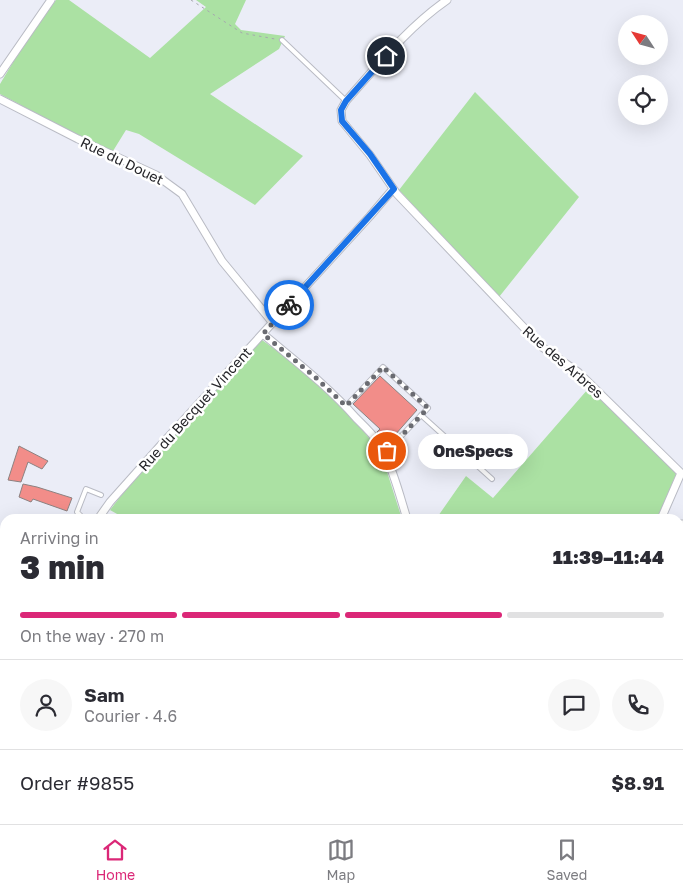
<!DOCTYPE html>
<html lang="en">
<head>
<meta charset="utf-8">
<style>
  :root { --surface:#fff; --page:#f7f7f7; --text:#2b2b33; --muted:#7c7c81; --line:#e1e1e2; --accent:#db2777 }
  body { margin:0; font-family:"Golos Text",sans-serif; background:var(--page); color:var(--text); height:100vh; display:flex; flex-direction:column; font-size:19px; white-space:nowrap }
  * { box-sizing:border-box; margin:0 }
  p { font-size:16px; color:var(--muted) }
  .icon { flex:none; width:28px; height:28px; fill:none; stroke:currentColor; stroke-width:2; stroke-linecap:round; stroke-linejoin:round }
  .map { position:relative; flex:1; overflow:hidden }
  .sheet { position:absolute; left:0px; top:514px; width:684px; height:311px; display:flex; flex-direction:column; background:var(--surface); border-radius:15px 15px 0 0; box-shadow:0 5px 20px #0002 }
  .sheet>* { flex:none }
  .needle { width:32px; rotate:306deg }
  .tools { position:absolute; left:618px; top:15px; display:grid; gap:10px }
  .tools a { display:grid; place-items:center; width:50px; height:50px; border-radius:50%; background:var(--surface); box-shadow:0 5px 20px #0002; font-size:25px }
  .pin { position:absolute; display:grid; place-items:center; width:42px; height:42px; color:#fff; margin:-21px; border:2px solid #fff; border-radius:50%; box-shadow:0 1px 5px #0007 }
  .courier { position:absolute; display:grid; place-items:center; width:50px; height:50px; margin:-25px; border:4px solid #1a73e8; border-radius:50%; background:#fff; color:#222; box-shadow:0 1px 6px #0007 }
  .bubble { position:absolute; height:35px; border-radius:18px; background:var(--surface); box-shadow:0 5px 20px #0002; font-size:16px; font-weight:800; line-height:35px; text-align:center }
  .summary em { font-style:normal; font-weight:800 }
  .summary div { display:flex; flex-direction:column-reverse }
  .summary { display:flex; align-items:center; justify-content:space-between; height:85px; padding:0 20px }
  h1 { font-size:32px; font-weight:800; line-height:38px }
  .bar { display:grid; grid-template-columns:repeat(4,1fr); gap:8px 5px; align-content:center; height:60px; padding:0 20px }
  .bar i { height:6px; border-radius:4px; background:var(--line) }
  .bar .current { background:var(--accent) }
  .bar p { grid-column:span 4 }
  .line { display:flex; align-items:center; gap:12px; padding:0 20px; border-top:1px solid var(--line) }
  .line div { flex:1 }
  .round { display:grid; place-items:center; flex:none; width:52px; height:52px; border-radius:26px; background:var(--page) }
  .menu { display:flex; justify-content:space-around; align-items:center; height:70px; border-top:1px solid var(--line); background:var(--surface); font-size:14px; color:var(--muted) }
  .menu a { display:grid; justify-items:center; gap:2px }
  .menu .current { color:var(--accent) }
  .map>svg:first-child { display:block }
  .built { fill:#dce0f1 }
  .green { fill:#abe1a3 }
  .building { fill:#f28d89; stroke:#8c8281 }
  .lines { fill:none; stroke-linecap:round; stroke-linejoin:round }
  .lane-casing { stroke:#b9bbc4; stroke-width:6 }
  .street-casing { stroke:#b9bbc4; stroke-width:9 }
  .primary-casing { stroke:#cbcbcc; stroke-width:14 }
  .path { stroke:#a6a7af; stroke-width:1; stroke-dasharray:2.5 4; stroke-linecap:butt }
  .lane { stroke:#fff; stroke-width:4 }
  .street { stroke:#fff; stroke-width:7 }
  .primary { stroke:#f6b2a4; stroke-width:11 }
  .done { stroke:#6a6b71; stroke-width:5; stroke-dasharray:0 9 }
  .route { stroke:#1a73e8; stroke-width:6 }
  .labels { text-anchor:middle; stroke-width:5; stroke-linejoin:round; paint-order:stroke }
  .street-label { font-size:14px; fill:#252529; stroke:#fff }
</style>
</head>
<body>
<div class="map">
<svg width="683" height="824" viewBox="0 0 683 824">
  <rect width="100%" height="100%" fill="#ebedf7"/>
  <path class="built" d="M679 733 683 736V824H589L583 820H679Z"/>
  <path class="green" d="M56 0H69L150 58 206 7 196 0H246L235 24 241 30 285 36 279 49 210 94 303 156 255 205 139 134 126 130 113 151 73 133 0 94V84L21 49Z
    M475 92 579 197 499 297 399 190Z
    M262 340 304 370 344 408 370 439 383 459 402 519H126L110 510 130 484Z
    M588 389 592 390 673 469 676 474 658 519H436L466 476 493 498Z
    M5 656V820H16L12 824H0V660Z
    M93 820H366V824H97Z
    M524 820H581L578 824H522Z"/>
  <path class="building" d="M380 376 417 410 387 444 377 432 380 429 353 404Z
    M19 446 48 461 42 469 28 462 21 482 8 480Z
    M23 484 37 487 72 498 67 511 33 499 31 502 19 497Z"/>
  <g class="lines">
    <g class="lane-casing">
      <path id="lane" d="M282 40 346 101
        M346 406 383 367 428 408 384 454
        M421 415 492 479
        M84 519 77 512 86 489 101 495
        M679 738 683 740
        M583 824V820"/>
    </g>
    <g class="street-casing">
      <path id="street" d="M447 0C408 27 378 65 346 101L341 110 342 121 370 155 397 194 530 334 542 347 578 372 681 473 661 519
        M0 74 51 0
        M0 99 78 139 156 175 182 194 222 261 273 323
        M263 334C295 361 328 386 356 418 363 425 371 432 377 441 392 464 399 493 407 519
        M98 519 110 502 160 446 370 216 393 189
        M679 524H683
        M0 654 5 650
        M370 824 372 820
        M487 824 488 820"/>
    </g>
    <g class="primary-casing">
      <path id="primary" d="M0 564 5 566
        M392 820 404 824"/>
    </g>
    <path class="path" d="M191 0 242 33 275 39"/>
    <use href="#lane" class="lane"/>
    <use href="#street" class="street"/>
    <use href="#primary" class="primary"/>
  </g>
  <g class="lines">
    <path class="done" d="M289 305 263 334 314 376 346 406 383 367 428 408 387 451"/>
    <path class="route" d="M289 305 394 189 370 154 342 121 341 110 346 101 386 56"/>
  </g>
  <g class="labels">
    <g class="street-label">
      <text transform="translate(122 161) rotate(26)" y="5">Rue du Douet</text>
      <text transform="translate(563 362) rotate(41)" y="5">Rue des Arbres</text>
      <text transform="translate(195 409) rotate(-48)" y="5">Rue du Becquet Vincent</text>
    </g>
  </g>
</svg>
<div class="tools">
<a><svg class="needle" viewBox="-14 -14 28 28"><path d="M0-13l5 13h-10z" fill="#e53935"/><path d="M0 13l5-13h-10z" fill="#7c7c81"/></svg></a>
<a><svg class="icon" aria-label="locate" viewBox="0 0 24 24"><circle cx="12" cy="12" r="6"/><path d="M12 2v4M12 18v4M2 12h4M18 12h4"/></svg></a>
</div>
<div class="pin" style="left:387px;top:451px;background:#ea580c"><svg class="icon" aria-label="bag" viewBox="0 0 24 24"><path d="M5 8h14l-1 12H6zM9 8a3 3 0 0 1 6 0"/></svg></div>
<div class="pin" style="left:386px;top:56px;background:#1f2937"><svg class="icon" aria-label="home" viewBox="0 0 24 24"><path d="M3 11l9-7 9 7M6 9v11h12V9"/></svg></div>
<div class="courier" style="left:289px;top:305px"><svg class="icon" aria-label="bike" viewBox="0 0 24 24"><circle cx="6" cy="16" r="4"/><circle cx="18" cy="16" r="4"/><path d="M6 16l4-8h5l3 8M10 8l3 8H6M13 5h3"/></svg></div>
<div class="bubble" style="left:418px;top:434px;width:110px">OneSpecs</div>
<section class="sheet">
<div class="summary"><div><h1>3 min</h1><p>Arriving in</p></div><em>11:39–11:44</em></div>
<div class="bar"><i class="current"></i><i class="current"></i><i class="current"></i><i></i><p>On the way · 270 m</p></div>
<div class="line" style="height:90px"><a class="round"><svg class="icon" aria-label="person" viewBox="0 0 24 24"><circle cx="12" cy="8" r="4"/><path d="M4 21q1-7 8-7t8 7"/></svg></a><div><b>Sam</b><p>Courier · 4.6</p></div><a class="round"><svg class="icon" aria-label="chat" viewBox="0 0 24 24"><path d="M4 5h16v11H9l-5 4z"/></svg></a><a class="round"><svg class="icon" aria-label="phone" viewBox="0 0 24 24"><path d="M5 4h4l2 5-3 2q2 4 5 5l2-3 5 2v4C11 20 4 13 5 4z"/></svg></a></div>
<div class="line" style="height:65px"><div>Order #9855</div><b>$8.91</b></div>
</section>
</div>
<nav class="menu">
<a class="current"><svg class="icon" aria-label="home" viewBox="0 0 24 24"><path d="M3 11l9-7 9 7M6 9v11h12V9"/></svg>Home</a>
<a><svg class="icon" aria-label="map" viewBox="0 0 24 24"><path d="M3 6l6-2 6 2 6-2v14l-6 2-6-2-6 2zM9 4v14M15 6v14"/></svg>Map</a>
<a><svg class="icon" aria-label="saved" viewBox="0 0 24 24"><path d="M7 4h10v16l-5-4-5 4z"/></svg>Saved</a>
</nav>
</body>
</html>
